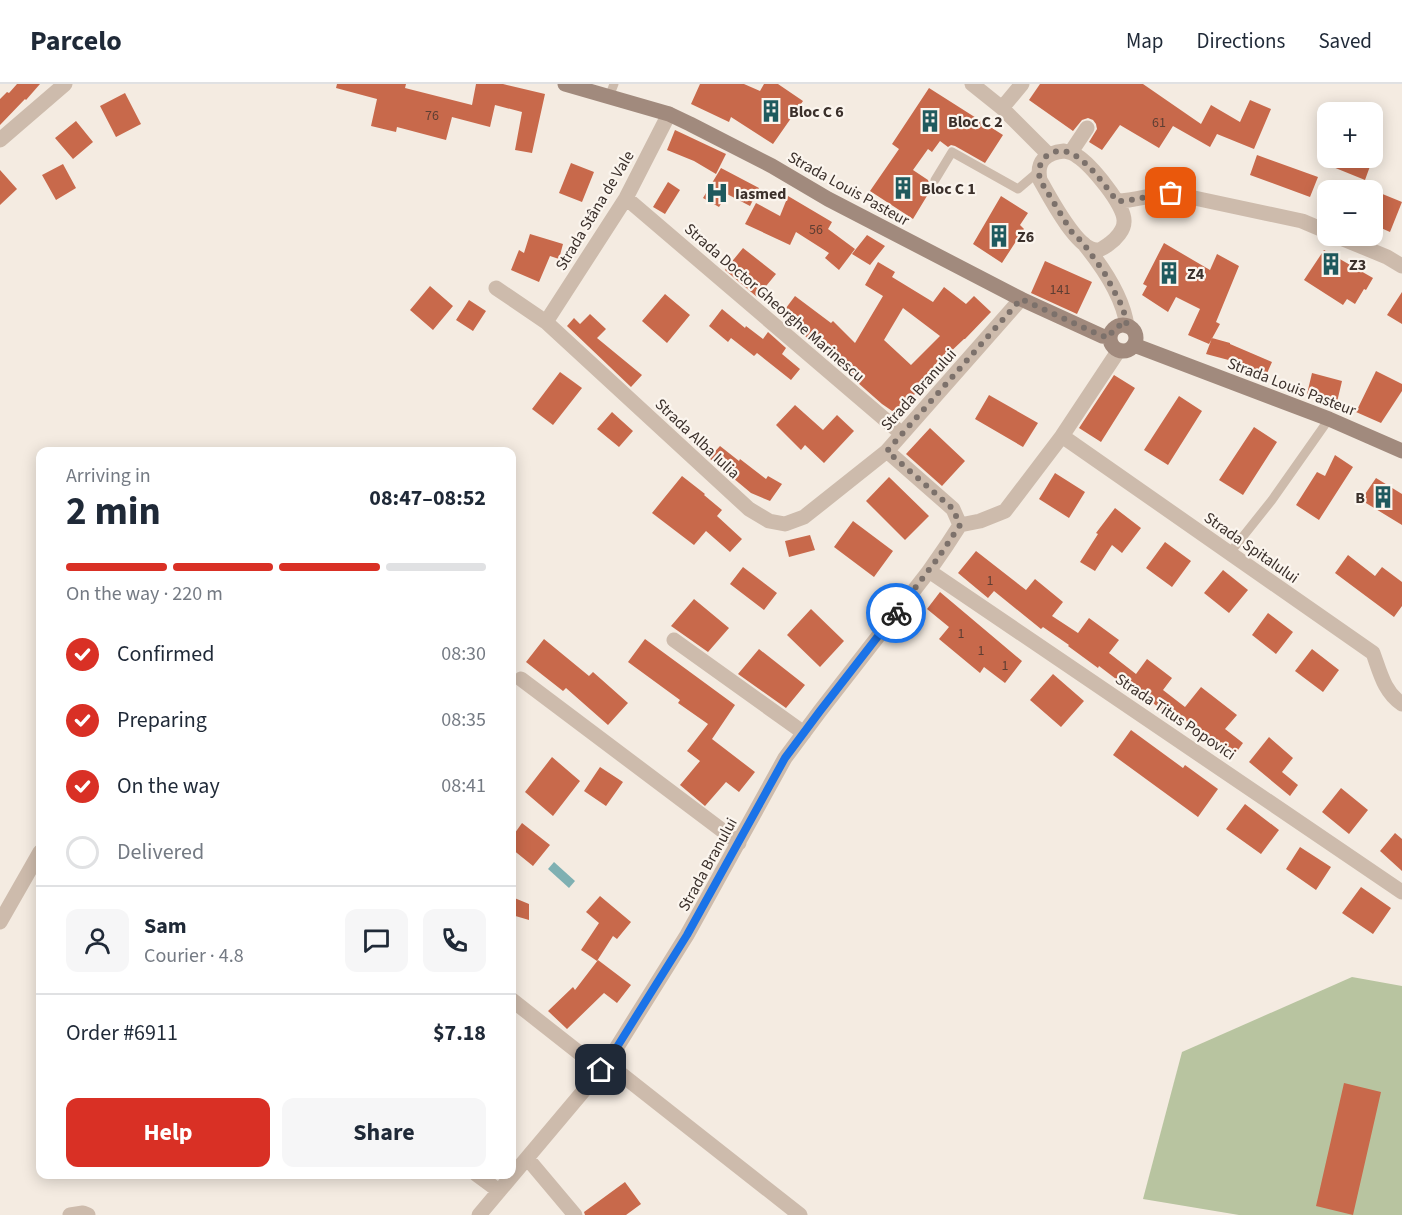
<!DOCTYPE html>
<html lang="en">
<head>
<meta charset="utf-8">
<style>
  :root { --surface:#fff; --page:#f6f6f7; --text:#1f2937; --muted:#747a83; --line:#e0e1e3; --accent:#d93025 }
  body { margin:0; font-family:"Source Sans 3",sans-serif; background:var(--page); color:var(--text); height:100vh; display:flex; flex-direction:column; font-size:22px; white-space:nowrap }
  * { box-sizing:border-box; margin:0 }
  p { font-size:20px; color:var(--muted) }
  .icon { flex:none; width:33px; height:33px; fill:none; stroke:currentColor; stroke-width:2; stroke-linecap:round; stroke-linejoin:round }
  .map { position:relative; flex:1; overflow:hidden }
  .drawer { position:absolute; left:36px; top:363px; width:480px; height:732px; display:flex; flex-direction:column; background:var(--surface); border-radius:12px; box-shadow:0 3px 15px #0003 }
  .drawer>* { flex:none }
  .controls { position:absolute; left:1317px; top:18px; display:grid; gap:12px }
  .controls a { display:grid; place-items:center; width:66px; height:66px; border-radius:12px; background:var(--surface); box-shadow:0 3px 15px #0003; font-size:30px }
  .pin { position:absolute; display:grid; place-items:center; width:51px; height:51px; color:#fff; margin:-26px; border-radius:12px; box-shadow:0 3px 9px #0006 }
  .courier { position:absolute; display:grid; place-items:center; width:60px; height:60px; margin:-30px; border:4px solid #1a73e8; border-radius:50%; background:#fff; color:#222; box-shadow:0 2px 8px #0007 }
  .head em { font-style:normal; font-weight:700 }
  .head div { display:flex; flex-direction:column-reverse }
  .head { display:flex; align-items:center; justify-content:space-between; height:102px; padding:0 30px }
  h1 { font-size:39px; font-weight:700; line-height:45px }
  .bar { display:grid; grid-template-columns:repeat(4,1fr); gap:9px 6px; align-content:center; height:72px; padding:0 30px }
  .bar i { height:8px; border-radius:4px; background:var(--line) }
  .bar .selected { background:var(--accent) }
  .bar p { grid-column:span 4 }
  .line { display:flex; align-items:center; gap:15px; padding:0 30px; border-top:2px solid var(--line) }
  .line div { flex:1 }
  .round { display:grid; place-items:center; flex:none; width:63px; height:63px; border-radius:12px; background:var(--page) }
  ol { padding:0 30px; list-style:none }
  li { display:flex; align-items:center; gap:18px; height:66px }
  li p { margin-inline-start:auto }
  li .icon { padding:6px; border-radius:50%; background:var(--accent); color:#fff; stroke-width:4 }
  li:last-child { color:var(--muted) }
  li i { width:33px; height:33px; border:3px solid var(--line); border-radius:50% }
  .button { display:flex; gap:12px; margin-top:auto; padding:12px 30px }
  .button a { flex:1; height:69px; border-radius:12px; background:var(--accent); color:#fff; font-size:24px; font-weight:700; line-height:69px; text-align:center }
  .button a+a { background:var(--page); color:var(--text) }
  header { display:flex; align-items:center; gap:36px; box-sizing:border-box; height:84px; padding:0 30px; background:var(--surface); border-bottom:2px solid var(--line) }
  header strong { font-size:28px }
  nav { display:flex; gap:33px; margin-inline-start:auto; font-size:21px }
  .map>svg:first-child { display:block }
  .green { fill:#b8c4a0 }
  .water { fill:#7fb0b2 }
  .building { fill:#c8694b; fill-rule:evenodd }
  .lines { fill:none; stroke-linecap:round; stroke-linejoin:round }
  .lane { stroke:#cdbbac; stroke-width:9 }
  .street { stroke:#cdbbac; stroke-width:15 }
  .secondary { stroke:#a18a7d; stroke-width:15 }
  .done { stroke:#7c716b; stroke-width:6; stroke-dasharray:0 10.8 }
  .route { stroke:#1a73e8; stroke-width:8 }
  .labels { text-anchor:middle; stroke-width:4.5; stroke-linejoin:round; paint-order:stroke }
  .number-label { font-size:14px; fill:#5e3e33 }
  .poi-label { font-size:16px; font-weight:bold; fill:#3b302b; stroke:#fbf5ee; text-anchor:start }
  .street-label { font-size:16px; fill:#3b302b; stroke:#fbf5ee }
</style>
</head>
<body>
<header>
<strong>Parcelo</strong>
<nav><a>Map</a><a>Directions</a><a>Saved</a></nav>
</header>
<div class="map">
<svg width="1402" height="1131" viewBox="0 0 1402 1131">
  <rect width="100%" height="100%" fill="#f4ebe1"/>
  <path class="green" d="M1352 893 1402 902V1131H1239L1143 1115 1182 968Z"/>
  <path class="water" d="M554 778 575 797 569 804 548 785Z"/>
  <path class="building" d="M17 0H40L26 16 25 15 0 41V15L7 8 9 9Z
    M337 0H406L405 4 472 21 476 0H503L545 10 532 69 515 66 522 28 495 21 490 43 452 33 446 56 397 43 396 48 371 42 377 15 336 4Z
    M700 0H744L760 7 764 0H778L803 17 773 60 731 33 729 38 691 20Z
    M1040 0H1143L1201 40 1211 21 1240 38 1250 16 1271 25 1254 65 1217 50 1210 63 1173 42 1159 64 1120 41 1102 66 1089 58 1097 45 1096 40 1093 36 1088 34 1082 36 1073 47 1029 16Z
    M929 4 1003 51 985 79 955 62 951 61 948 63 940 57 932 68 928 65 913 86 928 96 929 100 933 102 913 135 870 107 899 65 892 60Z
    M125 9 141 40 116 53 100 22Z
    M76 37 93 58 73 75 55 54Z
    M675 46 726 70 716 90 694 77 667 66Z
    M1257 71 1318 93 1310 113 1250 91Z
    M1337 74H1373L1365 96 1333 83Z
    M571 79 594 88 582 118 559 109Z
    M63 80 76 104 56 116 42 91Z
    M721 84 759 104 750 122 727 110 719 123 703 114Z
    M0 86 17 105 0 121Z
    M668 98 680 106 665 130 653 123Z
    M1380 109 1402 118 1390 148 1372 140V125Z
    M788 112 832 138 828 145 855 165 839 186 825 174 829 169 796 148 790 161 745 140 756 119 780 132Z
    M1001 112 1028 129 1020 141 1024 145 1002 179 973 160Z
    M530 150 563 160 559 175 550 172 539 198 511 186 519 166 524 169Z
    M867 151 885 162 870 181 852 170Z
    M1164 159 1210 186 1217 170 1239 182 1216 238 1220 240 1209 260 1188 251 1200 225 1176 213 1168 228 1142 211 1147 202 1143 200Z
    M743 164 776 190 757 213 725 186Z
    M1324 166 1373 194 1366 206 1364 205 1355 220 1347 215 1343 221 1304 196Z
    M1045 177 1092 198 1077 230 1031 209Z
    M878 178 895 188 892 193 933 218 944 203 966 220 974 212 991 228 965 255H964L924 293 926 296 898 331 882 320 799 247 798 248 780 232 795 212 831 239 833 237 855 259 883 212 865 201ZM903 224 940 252 911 281 884 256Z
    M430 202 453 222 433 246 410 226Z
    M1402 208V240L1387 231Z
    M665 210 690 231 667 259 642 237Z
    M469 216 486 227 473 247 456 236Z
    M722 225 745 244 746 242 763 255 768 248 786 264 782 270 800 285 791 296 757 269 754 272 731 254 728 258 709 242Z
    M590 230 606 245 597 254 642 291 631 303 567 242 574 234 580 240Z
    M1212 254 1230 259V260L1272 278 1264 296 1234 283 1236 278 1206 270Z
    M1376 287 1402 300V307L1381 339 1356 328Z
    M560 288 582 304 553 341 532 325Z
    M1312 289 1342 297 1337 318 1307 310Z
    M1114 291 1135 304 1101 358 1079 344Z
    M989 311 1038 339 1023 363 975 335Z
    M1179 312 1202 327 1168 381 1144 366Z
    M795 321 823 346 837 331 854 347 824 379 805 361 801 366 776 341Z
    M612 328 633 347 619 363 597 345Z
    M1254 343 1277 358 1243 411 1219 396Z
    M930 344 965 377 942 402 906 370Z
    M720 362 739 377 740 375 766 395 768 392 782 400 770 417 751 409 709 374Z
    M1335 371 1353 383 1319 436 1296 421 1317 388 1325 392Z
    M1055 389 1085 408 1069 434 1039 415Z
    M682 392 705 410 704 411 722 426 717 432 742 455 730 468 706 447 694 461 652 429Z
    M889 393 929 432 905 456 866 417Z
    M1376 394 1402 410V441L1361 416Z
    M1115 424 1141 444 1122 469 1112 461 1095 487 1080 478 1098 450 1096 449Z
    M853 437 893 467 874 493 834 463Z
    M810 451 815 466 789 473 785 457Z
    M1165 458 1191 477 1172 503 1146 484Z
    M976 467 1026 506 1035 495 1063 518 1052 532 1078 549 1089 534 1119 556 1109 569 1136 590 1147 575 1172 594 1163 606 1185 623 1201 603 1237 631 1225 645 1243 659 1235 670 1217 656 1214 659 1180 632 1175 638 1158 624V623L1122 595 1120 598 1099 582 1098 584 1068 562 1069 561 1043 543 1041 545 994 507 988 514 958 489Z
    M1348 471 1375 492 1382 483 1402 498V522L1394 533 1335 489Z
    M743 483 777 509 764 526 730 500Z
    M1223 486 1248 506 1229 529 1204 509Z
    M940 508 1022 577 1005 599 984 583 980 589 939 555 949 543 927 525Z
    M694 515 729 544 708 568 671 542Z
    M811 525 844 557 820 583 787 551Z
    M1268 529 1293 548 1276 570 1252 551Z
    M544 555 589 592 593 588 628 619 608 641 566 604 563 607 526 578Z
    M645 555 735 621 712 655 755 688 739 708 726 698 705 722 680 701 700 677 687 667 708 640 678 619 680 616 628 578Z
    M759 565 805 601 786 624 738 590Z
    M1312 565 1339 586 1323 608 1295 587Z
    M1053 590 1084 617 1061 643 1030 616Z
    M1131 646 1183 684 1185 681 1218 705 1198 733 1113 671Z
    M1269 653 1293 674 1282 688 1298 701 1290 712 1249 678Z
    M552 673 580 697 553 732 525 708Z
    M600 683 623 698 606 722 584 707Z
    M1341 704 1368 726 1349 750 1322 728Z
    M1245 720 1279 746 1261 770 1226 745Z
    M522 739 550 761 533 782 512 765V753Z
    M1395 749 1402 755V787L1380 767Z
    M1300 763 1331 783 1316 806 1286 785Z
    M1361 803 1391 824 1373 850 1342 829Z
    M600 812 631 838 617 855 613 852 597 877 581 866 599 839 586 828Z
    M512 813 529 820V836L512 831Z
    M598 876 631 901 617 919 604 909 567 945 548 927 573 903 575 906Z
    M1344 999 1381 1008 1353 1131 1316 1122Z
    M625 1098 641 1120 626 1131H585L584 1128Z"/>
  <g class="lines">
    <path class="lane" d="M609 13 614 0
      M935 96 952 68 1018 105 1038 88
      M1229 470 1272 416 1329 335"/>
    <path class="street" d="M972 0 1002 24 1049 71
      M1002 24 1022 0
      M0 56 65 0
      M1064 67C1069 68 1073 69 1077 72 1090 80 1126 122 1124 138 1124 146 1116 155 1109 160 1106 162 1101 166 1097 166 1077 166 1049 112 1040 96 1036 77 1046 69 1064 67Z
      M1071 68 1087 44
      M626 114 902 350
      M1117 117C1135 117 1153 110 1171 109L1302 137 1328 148
      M1336 152 1387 173 1402 182
      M1084 160C1102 182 1123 213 1127 242
      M496 204 546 238 749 425 769 437 785 440 804 433 887 367 1021 215
      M546 238 626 114 669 30
      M1062 352 1373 569C1380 588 1384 608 1402 620
      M960 441 980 437 1005 427 1062 352 1119 266
      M929 487 1402 808
      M674 556 804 649
      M521 595 739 759
      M0 838 40 768
      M512 916 601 986
      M607 979 800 1131
      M527 1074 575 1131
      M476 1090 499 1107
      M70 1131 83 1129 88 1131
      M479 1131 607 979 687 851 785 674 820 627 929 487 947 461 960 441 953 425 887 367"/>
    <path class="secondary" d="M565 0 669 30 690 40 772 82 828 115 1021 215 1102 252 1110 253
      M1110 254a13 13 0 1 1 26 0a13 13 0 1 1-26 0Z
      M1134 261 1329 335 1402 367"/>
  </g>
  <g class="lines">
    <path class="done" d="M896 529 938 474 960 441 953 425 887 367 1021 215 1102 252 1110 253C1112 245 1118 239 1127 242L1123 224 1104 188 1083 159 1071 147 1040 96C1038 87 1039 77 1048 71 1074 53 1103 100 1117 117 1135 117 1153 110 1171 109"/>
    <path class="route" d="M601 986 607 979 687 851 785 674 820 627 896 529"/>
  </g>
  <defs>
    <g id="building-bare" transform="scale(1.8)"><path d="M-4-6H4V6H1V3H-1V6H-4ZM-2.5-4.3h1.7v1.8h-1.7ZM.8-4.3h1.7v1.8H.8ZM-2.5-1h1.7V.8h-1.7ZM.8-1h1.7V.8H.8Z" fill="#1f5a5e" stroke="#fbf5ee" stroke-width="2.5" paint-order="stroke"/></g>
    <g id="hospital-bare" transform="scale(1.8)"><path d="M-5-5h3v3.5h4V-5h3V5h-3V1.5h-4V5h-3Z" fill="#1f5a5e" stroke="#fbf5ee" stroke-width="2.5" paint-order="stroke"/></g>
  </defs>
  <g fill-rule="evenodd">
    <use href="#building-bare" x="771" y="27"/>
    <use href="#building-bare" x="930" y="37"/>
    <use href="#building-bare" x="903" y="104"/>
    <use href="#hospital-bare" x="717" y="109"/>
    <use href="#building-bare" x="999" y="152"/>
    <use href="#building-bare" x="1331" y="180"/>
    <use href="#building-bare" x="1169" y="189"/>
    <use href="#building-bare" x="1383" y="413"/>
  </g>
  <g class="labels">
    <g class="number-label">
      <text x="432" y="36">76</text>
      <text x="1159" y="43">61</text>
      <text x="816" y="150">56</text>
      <text x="1060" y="210">141</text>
      <text x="990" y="501">1</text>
      <text x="961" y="554">1</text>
      <text x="981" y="571">1</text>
      <text x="1005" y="586">1</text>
    </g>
    <g class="poi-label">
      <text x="789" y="33">Bloc C 6</text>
      <text x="948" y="43">Bloc C 2</text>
      <text x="921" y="110">Bloc C 1</text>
      <text x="735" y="115">Iasmed</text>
      <text x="1017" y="158">Z6</text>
      <text x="1349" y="186">Z3</text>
      <text x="1187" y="195">Z4</text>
      <text x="1365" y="419" text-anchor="end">B</text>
    </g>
    <g class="street-label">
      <text transform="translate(849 104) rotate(29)" y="6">Strada Louis Pasteur</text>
      <text transform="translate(594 126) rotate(-59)" y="6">Strada Stâna de Vale</text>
      <text transform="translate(775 218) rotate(41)" y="6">Strada Doctor Gheorghe Marinescu</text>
      <text transform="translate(1292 302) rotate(21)" y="6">Strada Louis Pasteur</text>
      <text transform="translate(918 305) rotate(-48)" y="6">Strada Branului</text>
      <text transform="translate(698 354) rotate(43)" y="6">Strada Alba Iulia</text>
      <text transform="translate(1252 463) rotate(35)" y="6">Strada Spitalului</text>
      <text transform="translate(1176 632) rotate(34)" y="6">Strada Titus Popovici</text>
      <text transform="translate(707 780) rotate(-61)" y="6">Strada Branului</text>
    </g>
  </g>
</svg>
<div class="controls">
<a>+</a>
<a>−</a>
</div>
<div class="pin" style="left:1171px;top:109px;background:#ea580c"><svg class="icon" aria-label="bag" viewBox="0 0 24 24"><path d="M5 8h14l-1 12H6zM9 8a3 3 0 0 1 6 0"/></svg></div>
<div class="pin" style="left:601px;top:986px;background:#1f2937"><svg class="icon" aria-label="home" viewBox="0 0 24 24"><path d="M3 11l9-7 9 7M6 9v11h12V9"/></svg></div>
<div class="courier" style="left:896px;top:529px"><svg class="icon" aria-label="bike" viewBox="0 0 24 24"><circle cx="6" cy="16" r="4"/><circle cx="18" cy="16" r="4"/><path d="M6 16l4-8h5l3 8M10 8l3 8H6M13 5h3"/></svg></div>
<section class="drawer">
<div class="head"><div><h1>2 min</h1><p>Arriving in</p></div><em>08:47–08:52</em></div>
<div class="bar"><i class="selected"></i><i class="selected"></i><i class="selected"></i><i></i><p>On the way · 220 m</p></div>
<ol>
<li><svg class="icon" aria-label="check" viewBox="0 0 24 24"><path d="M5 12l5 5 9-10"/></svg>Confirmed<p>08:30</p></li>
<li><svg class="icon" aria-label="check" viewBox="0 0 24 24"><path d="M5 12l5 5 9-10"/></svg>Preparing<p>08:35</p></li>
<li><svg class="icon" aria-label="check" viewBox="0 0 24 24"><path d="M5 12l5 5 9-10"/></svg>On the way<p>08:41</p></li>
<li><i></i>Delivered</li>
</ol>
<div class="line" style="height:108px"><a class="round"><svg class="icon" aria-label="person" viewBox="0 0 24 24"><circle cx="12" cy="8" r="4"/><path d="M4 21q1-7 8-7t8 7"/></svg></a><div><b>Sam</b><p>Courier · 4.8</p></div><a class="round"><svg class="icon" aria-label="chat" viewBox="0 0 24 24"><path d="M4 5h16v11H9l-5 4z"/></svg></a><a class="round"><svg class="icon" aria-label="phone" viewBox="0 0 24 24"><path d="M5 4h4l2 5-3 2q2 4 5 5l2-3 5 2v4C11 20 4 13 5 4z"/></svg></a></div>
<div class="line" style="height:78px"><div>Order #6911</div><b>$7.18</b></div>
<div class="button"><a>Help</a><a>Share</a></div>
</section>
</div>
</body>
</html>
